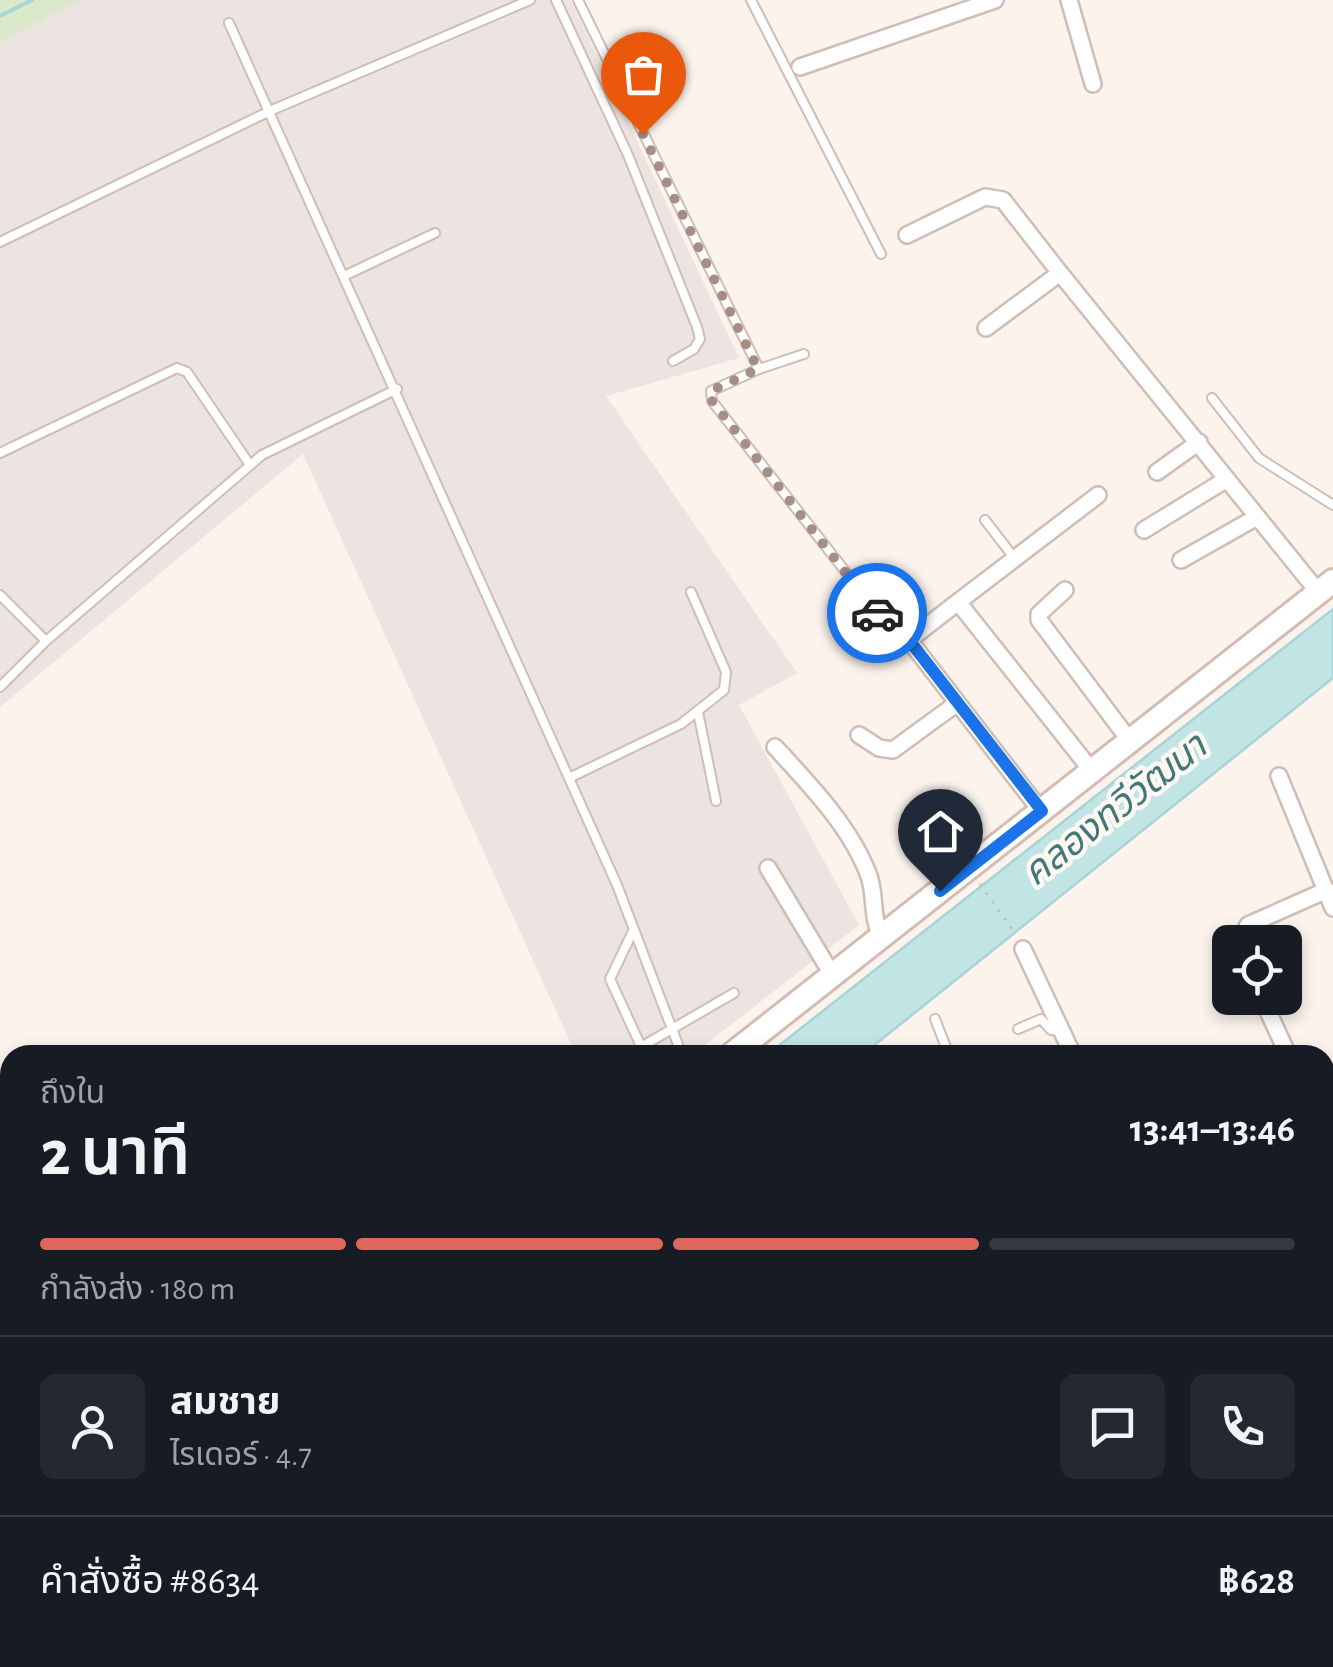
<!DOCTYPE html>
<html lang="th">
<head>
<meta charset="utf-8">
<style>
  :root { --surface:#171b24; --page:#242831; --text:#f1f3f6; --muted:#9ea1a6; --line:#363941; --accent:#dc675a }
  body { margin:0; font-family:"Alegreya Sans","Noto Sans Thai",sans-serif; background:var(--page); color:var(--text); height:100vh; display:flex; flex-direction:column; font-size:38px; white-space:nowrap }
  * { box-sizing:border-box; margin:0 }
  p { font-size:32px; color:var(--muted) }
  .icon { flex:none; width:55px; height:55px; fill:none; stroke:currentColor; stroke-width:2; stroke-linecap:round; stroke-linejoin:round }
  .map { position:relative; flex:1; overflow:hidden }
  .sheet { position:absolute; left:0px; top:1045px; width:1335px; height:622px; display:flex; flex-direction:column; background:var(--surface); border-radius:30px 30px 0 0; box-shadow:0 5px 15px #0003 }
  .sheet>* { flex:none }
  .controls { position:absolute; left:1212px; top:925px; display:grid; gap:20px }
  .controls a { display:grid; place-items:center; width:90px; height:90px; border-radius:15px; background:var(--surface); box-shadow:0 5px 15px #0003; font-size:50px }
  .pin { position:absolute; display:grid; place-items:center; width:85px; height:85px; color:#fff; margin:-102px -42px; border-radius:50% 50% 50% 0; rotate:-45deg; box-shadow:0 0 10px #0007 }
  .pin .icon { rotate:45deg }
  .courier { position:absolute; display:grid; place-items:center; width:100px; height:100px; margin:-50px; border:8px solid #1a73e8; border-radius:50%; background:#fff; color:#222; box-shadow:0 2px 12px #0007 }
  .overview em { font-style:normal; font-weight:600 }
  .overview div { display:flex; flex-direction:column-reverse }
  .overview { display:flex; align-items:center; justify-content:space-between; height:170px; padding:0 40px }
  h1 { font-size:65px; font-weight:600; line-height:75px }
  .bar { display:grid; grid-template-columns:repeat(4,1fr); gap:15px 10px; align-content:center; height:120px; padding:0 40px }
  .bar i { height:12px; border-radius:8px; background:var(--line) }
  .bar .selected { background:var(--accent) }
  .bar p { grid-column:span 4 }
  .line { display:flex; align-items:center; gap:25px; padding:0 40px; border-top:2px solid var(--line) }
  .line div { flex:1 }
  .round { display:grid; place-items:center; flex:none; width:105px; height:105px; border-radius:15px; background:var(--page) }
  .map>svg:first-child { display:block }
  .residential { fill:#f3e5da }
  .industrial { fill:#ebe4e1 }
  .education { fill:#f0e8f8 }
  .green { fill:#dae9ca }
  .water { fill:#c1e4e4; stroke:#a8d4d6; stroke-width:2.5 }
  .lines { fill:none; stroke-linecap:round; stroke-linejoin:round }
  .stream { stroke:#a8d4d6; stroke-width:4 }
  .lane-casing { stroke:#d0bdb4; stroke-width:12 }
  .street-casing { stroke:#d0bdb4; stroke-width:20 }
  .secondary-casing { stroke:#d3bcb1; stroke-width:28 }
  .path { stroke:#d5b4a7; stroke-width:2.5; stroke-dasharray:2.5 8; stroke-linecap:butt }
  .lane { stroke:#fff; stroke-width:8 }
  .street { stroke:#fff; stroke-width:15 }
  .secondary { stroke:#fff; stroke-width:22 }
  .done { stroke:#a58e86; stroke-width:10; stroke-dasharray:0 18 }
  .route { stroke:#1a73e8; stroke-width:12 }
  .labels { text-anchor:middle; stroke-width:9; stroke-linejoin:round; paint-order:stroke }
  .water-label { font-size:38px; font-style:italic; fill:#437779; stroke:#fef8f2 }
</style>
</head>
<body>
<div class="map">
<svg width="1333" height="1667" viewBox="0 0 1333 1667">
  <rect width="100%" height="100%" fill="#fbf3ec"/>
  <path class="residential" d="M1325 1495 1333 1525V1667H886L883 1658H1325Z
    M134 1658H258L262 1667H122Z"/>
  <path class="industrial" d="M81 0H571L739 358 606 396 797 673 739 705 859 925 692 1055H576L303 454 0 707V42Z"/>
  <path class="education" d="M1333 1311V1525L1325 1495V1313Z"/>
  <path class="green" d="M0 0H81L0 42Z
    M258 1658H611L615 1667H262Z"/>
  <path class="water" d="M1333 609V678L862 1055H767Z
    M18 1658H131L118 1667H7Z"/>
  <g class="lines">
    <path class="stream" d="M0 16 32 0"/>
    <g class="lane-casing">
      <path id="lane" d="M556 0 628 155 697 327 700 339 694 349 673 361
        M578 0 759 369 711 391 712 401 881 617 909 640
        M751 0 881 254
        M229 23 617 885 682 1055
        M0 242 272 110 530 0
        M346 275 435 233
        M759 369 804 354
        M1212 398 1259 458 1333 505
        M0 453 177 368 187 372 250 465
        M985 520 1015 559
        M0 595 46 641
        M0 687 46 641 262 455 397 389
        M698 712 716 801
        M569 778 681 724 724 690 726 672 691 592
        M634 929 610 979 645 1055
        M935 1019 949 1055
        M1018 1029 1041 1019 1051 1030 1062 1031
        M627 1055 734 993"/>
    </g>
    <g class="street-casing">
      <path id="street" d="M1069 0 1093 84
        M800 67 995 0
        M907 235 985 197 1003 200 1060 273 986 328
        M1060 273 1319 593
        M1157 472 1199 442
        M1144 530 1227 479
        M1181 560 1257 517
        M1065 590 1039 614V620L1130 741
        M958 602 909 640 1041 811
        M859 735 879 748 893 750 956 704
        M775 747C809 784 851 827 869 876 876 897 871 916 881 937
        M1092 771 958 602 1098 495
        M1279 776 1333 908
        M768 868 833 976
        M1240 942 1248 925 1327 890
        M1023 949 1073 1055
        M1262 998 1288 1055
        M1325 1138 1333 1155
        M1182 1658 1186 1667
        M1299 1658 1303 1667"/>
    </g>
    <g class="secondary-casing">
      <path id="secondary" d="M731 1055 1333 581
        M1325 1230 1333 1228
        M1325 1279 1333 1277
        M0 1573 10 1570
        M0 1626 10 1618
        M0 1651 10 1642
        M902 1658 905 1667"/>
    </g>
    <path class="path" d="M980 884 1016 935
      M1325 1209 1333 1207
      M1325 1308 1333 1306
      M120 1667 132 1658"/>
    <use href="#lane" class="lane"/>
    <use href="#street" class="street"/>
    <use href="#secondary" class="secondary"/>
  </g>
  <g class="lines">
    <path class="done" d="M643 134 758 369 711 391 712 401 877 613"/>
    <path class="route" d="M877 613 909 640 1042 811 940 891"/>
  </g>
  <g class="labels">
    <g class="water-label">
      <text transform="translate(1114 809) rotate(-38)" y="13">คลองทวีวัฒนา</text>
    </g>
  </g>
</svg>
<div class="controls">
<a><svg class="icon" aria-label="locate" viewBox="0 0 24 24"><circle cx="12" cy="12" r="6"/><path d="M12 2v4M12 18v4M2 12h4M18 12h4"/></svg></a>
</div>
<div class="pin" style="left:643px;top:134px;background:#ea580c"><svg class="icon" aria-label="bag" viewBox="0 0 24 24"><path d="M5 8h14l-1 12H6zM9 8a3 3 0 0 1 6 0"/></svg></div>
<div class="pin" style="left:940px;top:891px;background:#1f2937"><svg class="icon" aria-label="home" viewBox="0 0 24 24"><path d="M3 11l9-7 9 7M6 9v11h12V9"/></svg></div>
<div class="courier" style="left:877px;top:613px"><svg class="icon" aria-label="car" viewBox="0 0 24 24"><path d="M5 17H2v-5l4-1 3-4h7l3 4 3 1v5h-3M9 17h6M6 11h13"/><circle cx="7" cy="17" r="2"/><circle cx="17" cy="17" r="2"/></svg></div>
<section class="sheet">
<div class="overview"><div><h1>2 นาที</h1><p>ถึงใน</p></div><em>13:41–13:46</em></div>
<div class="bar"><i class="selected"></i><i class="selected"></i><i class="selected"></i><i></i><p>กำลังส่ง · 180 m</p></div>
<div class="line" style="height:180px"><a class="round"><svg class="icon" aria-label="person" viewBox="0 0 24 24"><circle cx="12" cy="8" r="4"/><path d="M4 21q1-7 8-7t8 7"/></svg></a><div><b>สมชาย</b><p>ไรเดอร์ · 4.7</p></div><a class="round"><svg class="icon" aria-label="chat" viewBox="0 0 24 24"><path d="M4 5h16v11H9l-5 4z"/></svg></a><a class="round"><svg class="icon" aria-label="phone" viewBox="0 0 24 24"><path d="M5 4h4l2 5-3 2q2 4 5 5l2-3 5 2v4C11 20 4 13 5 4z"/></svg></a></div>
<div class="line" style="height:130px"><div>คำสั่งซื้อ #8634</div><b>฿628</b></div>
</section>
</div>
</body>
</html>
